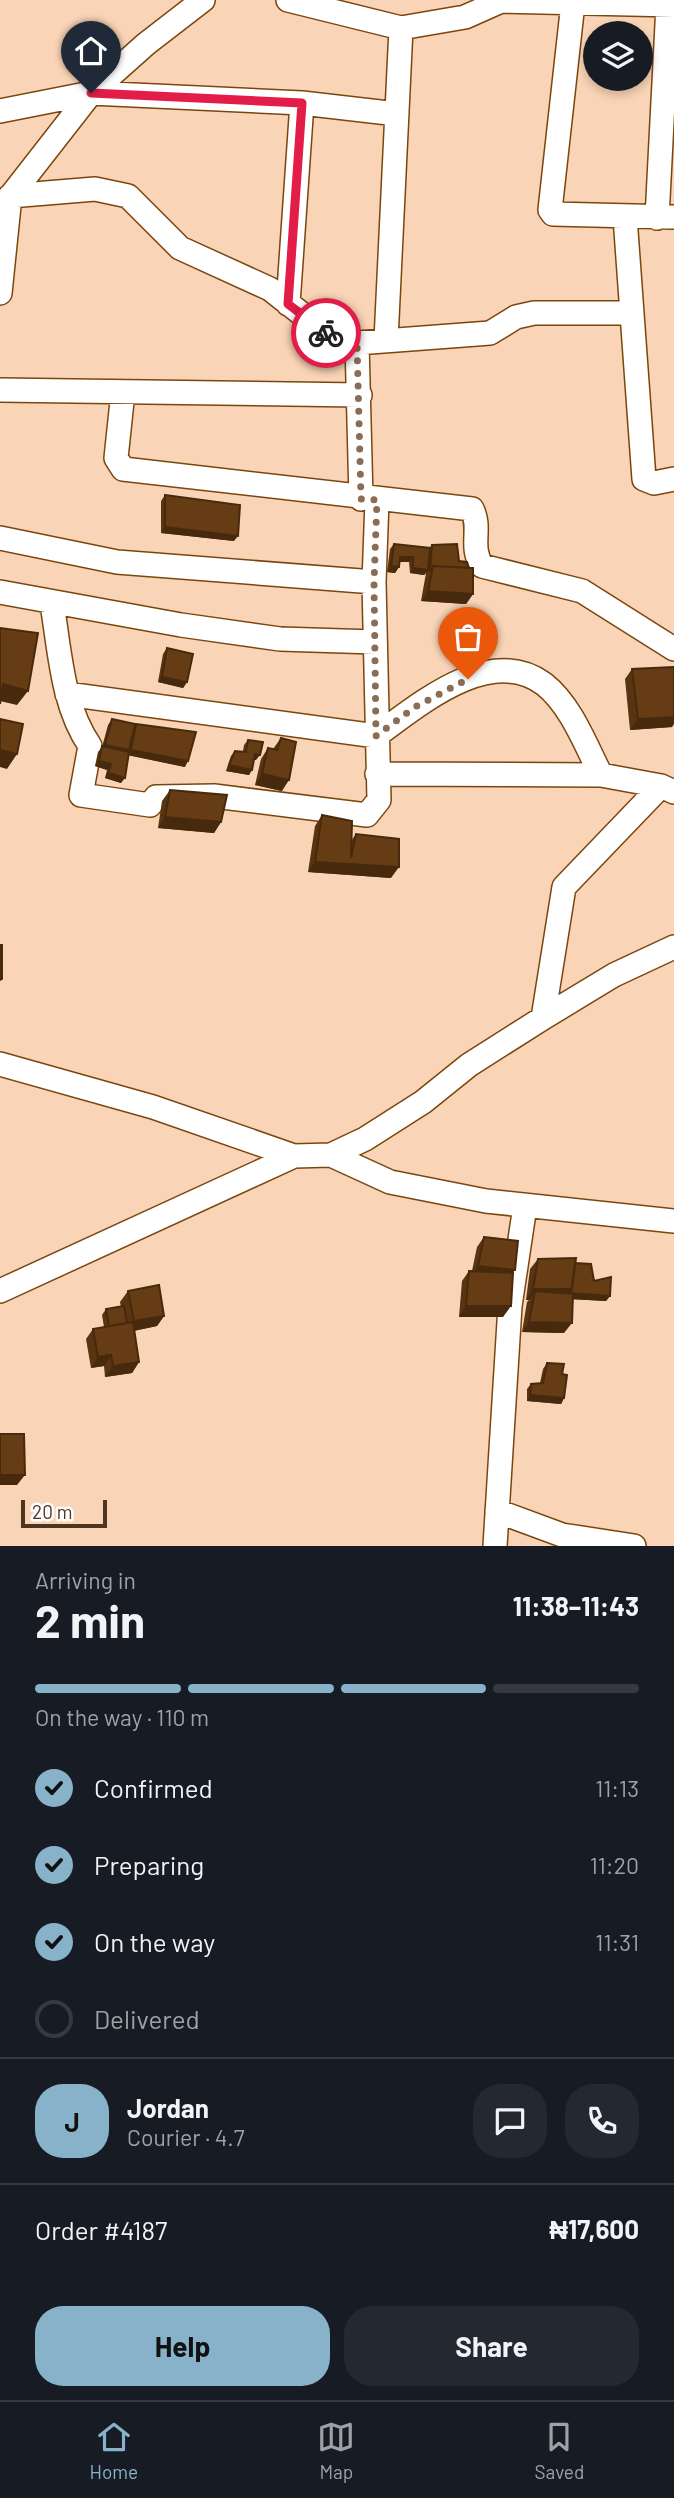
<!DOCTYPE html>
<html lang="en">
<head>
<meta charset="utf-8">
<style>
  :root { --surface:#171b24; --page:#242831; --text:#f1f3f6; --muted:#9ea1a6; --line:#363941; --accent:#87b2c9 }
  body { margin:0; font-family:Barlow,sans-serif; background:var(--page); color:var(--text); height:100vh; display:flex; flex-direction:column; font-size:26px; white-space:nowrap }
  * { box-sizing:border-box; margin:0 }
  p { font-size:23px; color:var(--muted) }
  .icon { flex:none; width:38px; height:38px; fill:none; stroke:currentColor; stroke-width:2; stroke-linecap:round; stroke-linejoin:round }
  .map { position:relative; height:1546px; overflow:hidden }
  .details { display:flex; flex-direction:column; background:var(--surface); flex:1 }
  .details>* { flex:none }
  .buttons { position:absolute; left:583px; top:21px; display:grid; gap:14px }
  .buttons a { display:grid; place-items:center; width:70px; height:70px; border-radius:50%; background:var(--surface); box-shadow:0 4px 10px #0003; font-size:35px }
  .scale { position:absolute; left:21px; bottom:18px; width:86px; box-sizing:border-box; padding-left:7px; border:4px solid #4e3520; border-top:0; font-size:19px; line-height:24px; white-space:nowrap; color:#4e3520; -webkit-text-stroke:5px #fdfdfd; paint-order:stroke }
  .pin { position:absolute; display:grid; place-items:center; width:60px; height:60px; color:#fff; margin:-72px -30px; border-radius:50% 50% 50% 0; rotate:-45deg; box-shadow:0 0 7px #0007 }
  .pin .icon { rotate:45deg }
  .courier { position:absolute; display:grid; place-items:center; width:70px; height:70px; margin:-35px; border:5px solid #e11d48; border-radius:50%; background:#fff; color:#222; box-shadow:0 2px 9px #0007 }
  .summary em { font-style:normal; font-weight:700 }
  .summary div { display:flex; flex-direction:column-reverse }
  .summary { display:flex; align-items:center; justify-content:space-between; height:119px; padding:0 35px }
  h1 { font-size:46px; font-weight:700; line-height:52px }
  .bar { display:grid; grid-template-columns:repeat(4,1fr); gap:10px 7px; align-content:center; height:84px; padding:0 35px }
  .bar i { height:9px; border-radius:5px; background:var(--line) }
  .bar .current { background:var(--accent) }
  .bar p { grid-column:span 4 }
  .line { display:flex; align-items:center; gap:18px; padding:0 35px; border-top:2px solid var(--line) }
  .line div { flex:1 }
  .round { display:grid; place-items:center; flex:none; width:74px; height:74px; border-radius:28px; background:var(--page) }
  ol { padding:0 35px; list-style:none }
  li { display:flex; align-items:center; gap:21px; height:77px }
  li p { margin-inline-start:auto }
  li .icon { padding:7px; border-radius:50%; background:var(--accent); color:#111; stroke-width:4 }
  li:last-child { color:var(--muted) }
  li i { width:38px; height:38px; border:4px solid var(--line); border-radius:50% }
  .primary-button { display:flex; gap:14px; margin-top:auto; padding:14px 35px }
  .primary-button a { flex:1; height:80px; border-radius:28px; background:var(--accent); color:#111; font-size:28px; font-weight:700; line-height:80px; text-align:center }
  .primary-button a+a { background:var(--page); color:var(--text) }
  .tab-bar { display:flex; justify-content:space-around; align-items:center; height:98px; border-top:2px solid var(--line); background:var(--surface); font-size:19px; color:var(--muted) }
  .tab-bar a { display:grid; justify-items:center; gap:4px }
  .tab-bar .current { color:var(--accent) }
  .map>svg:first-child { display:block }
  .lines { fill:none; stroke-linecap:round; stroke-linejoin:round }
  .minor-casing { stroke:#7b460e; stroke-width:26 }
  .minor { stroke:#fff; stroke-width:23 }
  .wall { fill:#583411 }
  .shaded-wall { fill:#472a0e }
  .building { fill:#663c14; stroke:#472a0e; stroke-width:2 }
  .done { stroke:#8a6d54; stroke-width:7; stroke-dasharray:0 12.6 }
  .route { stroke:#e11d48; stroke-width:9 }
</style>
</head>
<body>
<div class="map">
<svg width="674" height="1546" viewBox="0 0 674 1546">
  <rect width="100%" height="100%" fill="#fad4b6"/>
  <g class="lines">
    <g class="minor-casing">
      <path id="minor" d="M288 0 401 28 465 17 501 1 674 5
        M573 3 550 210 553 214 674 217
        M0 111 91 93 302 103 397 114
        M6 202 91 93 146 44 203 0
        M625 217 644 479 654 483 674 479
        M657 218 668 5
        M0 293 10 196 95 189 128 196 180 248 270 289 326 333 339 339 357 343 490 333 516 317 534 313H630
        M288 304 302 103
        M386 340 401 28
        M357 343 361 499
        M0 390 360 395
        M123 392 116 458 123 469 472 509C482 529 469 546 482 566L582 591 674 649
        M0 538 117 562 374 582
        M0 592 181 625 280 639 375 642
        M52 604C60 652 62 705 90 746L81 795 150 805 156 797 214 796 367 815 379 800 374 582 377 500
        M67 694 376 736C420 704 490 644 544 684 571 705 586 746 601 775
        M377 774 601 775 661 786 674 792
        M543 1018 564 887 661 786
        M0 1064 153 1107 294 1156 331 1155 365 1139 423 1102 469 1065 543 1018 614 975 674 947
        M331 1155 390 1182 486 1201 674 1221
        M0 1291 294 1156
        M497 1511 562 1535 634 1546
        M495 1546 510 1306 525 1206"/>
    </g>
    <use href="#minor" class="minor"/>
  </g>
  <path class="wall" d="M165 495 234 541 161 533V501Z
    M394 544 429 548 432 545 459 561 473 594 466 604 421 601 426 573 424 575 410 573 409 562H400L399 567 395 573 387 572 390 549Z
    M167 648 187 682 183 688 158 682 163 654Z
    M632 669 672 727 630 730 625 679Z
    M112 719 134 727 136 724 185 767 128 755 121 783 105 778 107 770 95 766 98 752 102 747 108 725Z
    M281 738 282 791 255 785 261 759 268 748 273 749Z
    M248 740 256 760H254L249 775 226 771 231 756 235 751H243L244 745Z
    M170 790 221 822 214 833 158 828 162 801Z
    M322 815 351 841 356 834 391 878 308 872 315 826Z
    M484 1237 513 1273 503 1317H459L462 1281 469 1271H472L477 1247Z
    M538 1259 575 1263 610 1296 606 1301 573 1299 564 1333 522 1332 527 1302 529 1300H526L530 1269Z
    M128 1291 164 1316 157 1326 134 1331 139 1362 132 1373 105 1377 104 1366 91 1368 86 1339 93 1329 104 1327 102 1315 106 1309 121 1307 120 1302Z
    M547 1363 562 1374 564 1398 561 1404 527 1401V1389L531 1384 540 1383 543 1369Z"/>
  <path class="shaded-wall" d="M165 527 238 536 234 541 161 533Z
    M400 557H413L409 562H397Z
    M391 566 399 567 395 573 387 572Z
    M413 568 428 570 424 575 410 573Z
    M428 591 473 594 466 604 421 601Z
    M162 677 187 682 183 688 158 682Z
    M3 684 28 691 17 705 0 701Z
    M674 717V724L672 727 630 730 638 719Z
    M105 745 129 750 125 756 102 750Z
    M0 750 17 754 7 769 0 767Z
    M131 750 188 761 185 767 127 755Z
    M255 754 260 755 256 760H251Z
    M99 761 111 764 107 770 95 766Z
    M229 765 252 770 249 775 226 771Z
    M108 773 125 778 121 783 105 778Z
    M262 774 289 780 282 791 255 785Z
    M165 817 221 822 214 833 158 828Z
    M315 862 399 867 391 878 308 872Z
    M478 1266 515 1270 508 1280 470 1276Z
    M533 1289H572L564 1299 535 1291 529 1300H526Z
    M571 1293 610 1296 606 1301 567 1299Z
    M466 1306H511L503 1317H459Z
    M164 1316 157 1326 127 1332 134 1321Z
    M529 1322 572 1323 564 1333 522 1332Z
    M111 1355 104 1366 91 1368 98 1357Z
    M139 1362 132 1373 105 1377 113 1366Z
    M530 1395 564 1398 561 1404 527 1401Z
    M0 1475H25L17 1485H0Z"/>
  <path class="building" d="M165 495 240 505 238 536 165 527Z
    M394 544 430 548 428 570 413 568V557H400L399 567 391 566Z
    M457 544 459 561 467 562 469 568 433 566 430 571 432 545Z
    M433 566 473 568V594L428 591Z
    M0 628 38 633 28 691 3 684 0 704Z
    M167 648 193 654 187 682 162 677Z
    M674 667V717L638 719 632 669Z
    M0 719 23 724 17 754 0 750Z
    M112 719 135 724 129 750 105 745Z
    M136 724 196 732 188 761 131 750Z
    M281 738 296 742 289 780 262 774 268 748 277 750Z
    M248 740 263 742 260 755 255 754 252 770 229 765 235 751 246 752Z
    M102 746 129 752 125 778 108 773 111 764 99 761Z
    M170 790 227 795 221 822 165 817Z
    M322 815 352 821 351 858 356 834 399 839V867L315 862Z
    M0 945H2V979L0 980Z
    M484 1237 518 1241 515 1270 478 1266Z
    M576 1258 572 1289H533L538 1259Z
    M575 1263 591 1264 594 1281 611 1277 610 1296 571 1293Z
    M469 1271 513 1273 511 1306H466Z
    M159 1285 164 1316 134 1321 128 1291Z
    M535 1291 573 1294 572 1323 529 1322Z
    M124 1306 127 1323 109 1326 106 1309Z
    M133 1322 139 1362 113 1366 111 1355 98 1357 93 1329Z
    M547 1363 564 1364 562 1374 567 1375 564 1398 530 1395 531 1384 543 1383Z
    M0 1434H24L25 1475H0Z"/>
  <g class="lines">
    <path class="done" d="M326 333 357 343 361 499 377 500 374 582 376 736 415 707 468 679"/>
    <path class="route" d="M91 93 302 103 288 304 326 333"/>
  </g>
</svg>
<div class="buttons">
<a><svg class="icon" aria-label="layers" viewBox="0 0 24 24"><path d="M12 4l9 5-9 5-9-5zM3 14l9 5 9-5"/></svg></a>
</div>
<div class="scale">20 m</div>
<div class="pin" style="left:468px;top:679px;background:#ea580c"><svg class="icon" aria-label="bag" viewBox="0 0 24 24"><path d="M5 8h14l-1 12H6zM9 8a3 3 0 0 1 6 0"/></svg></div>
<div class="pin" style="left:91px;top:93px;background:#1f2937"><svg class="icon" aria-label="home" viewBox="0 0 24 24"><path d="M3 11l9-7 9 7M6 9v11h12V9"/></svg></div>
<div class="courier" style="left:326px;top:333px"><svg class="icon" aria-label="bike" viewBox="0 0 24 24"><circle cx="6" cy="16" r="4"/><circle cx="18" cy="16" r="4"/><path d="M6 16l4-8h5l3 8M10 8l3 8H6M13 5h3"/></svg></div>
</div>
<section class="details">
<div class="summary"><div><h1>2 min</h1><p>Arriving in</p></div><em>11:38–11:43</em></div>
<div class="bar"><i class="current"></i><i class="current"></i><i class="current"></i><i></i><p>On the way · 110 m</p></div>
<ol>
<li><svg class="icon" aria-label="check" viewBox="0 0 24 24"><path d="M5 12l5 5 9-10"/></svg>Confirmed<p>11:13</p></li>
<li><svg class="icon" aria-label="check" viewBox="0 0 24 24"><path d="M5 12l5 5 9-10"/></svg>Preparing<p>11:20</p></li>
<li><svg class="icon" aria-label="check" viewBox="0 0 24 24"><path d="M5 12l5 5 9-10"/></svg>On the way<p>11:31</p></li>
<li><i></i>Delivered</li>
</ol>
<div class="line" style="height:126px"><b class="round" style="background:var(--accent);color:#111">J</b><div><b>Jordan</b><p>Courier · 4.7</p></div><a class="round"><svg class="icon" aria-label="chat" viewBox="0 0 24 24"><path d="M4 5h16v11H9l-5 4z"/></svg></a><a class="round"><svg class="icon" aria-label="phone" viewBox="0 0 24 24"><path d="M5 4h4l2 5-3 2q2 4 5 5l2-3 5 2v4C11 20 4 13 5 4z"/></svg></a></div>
<div class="line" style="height:91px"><div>Order #4187</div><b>₦17,600</b></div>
<div class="primary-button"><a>Help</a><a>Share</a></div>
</section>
<nav class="tab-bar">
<a class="current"><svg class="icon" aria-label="home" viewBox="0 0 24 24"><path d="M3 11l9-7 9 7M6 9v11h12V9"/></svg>Home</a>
<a><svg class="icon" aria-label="map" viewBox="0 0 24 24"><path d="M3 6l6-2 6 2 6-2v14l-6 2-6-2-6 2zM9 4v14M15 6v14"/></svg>Map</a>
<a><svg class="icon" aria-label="saved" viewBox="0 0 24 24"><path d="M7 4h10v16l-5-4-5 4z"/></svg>Saved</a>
</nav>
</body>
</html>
